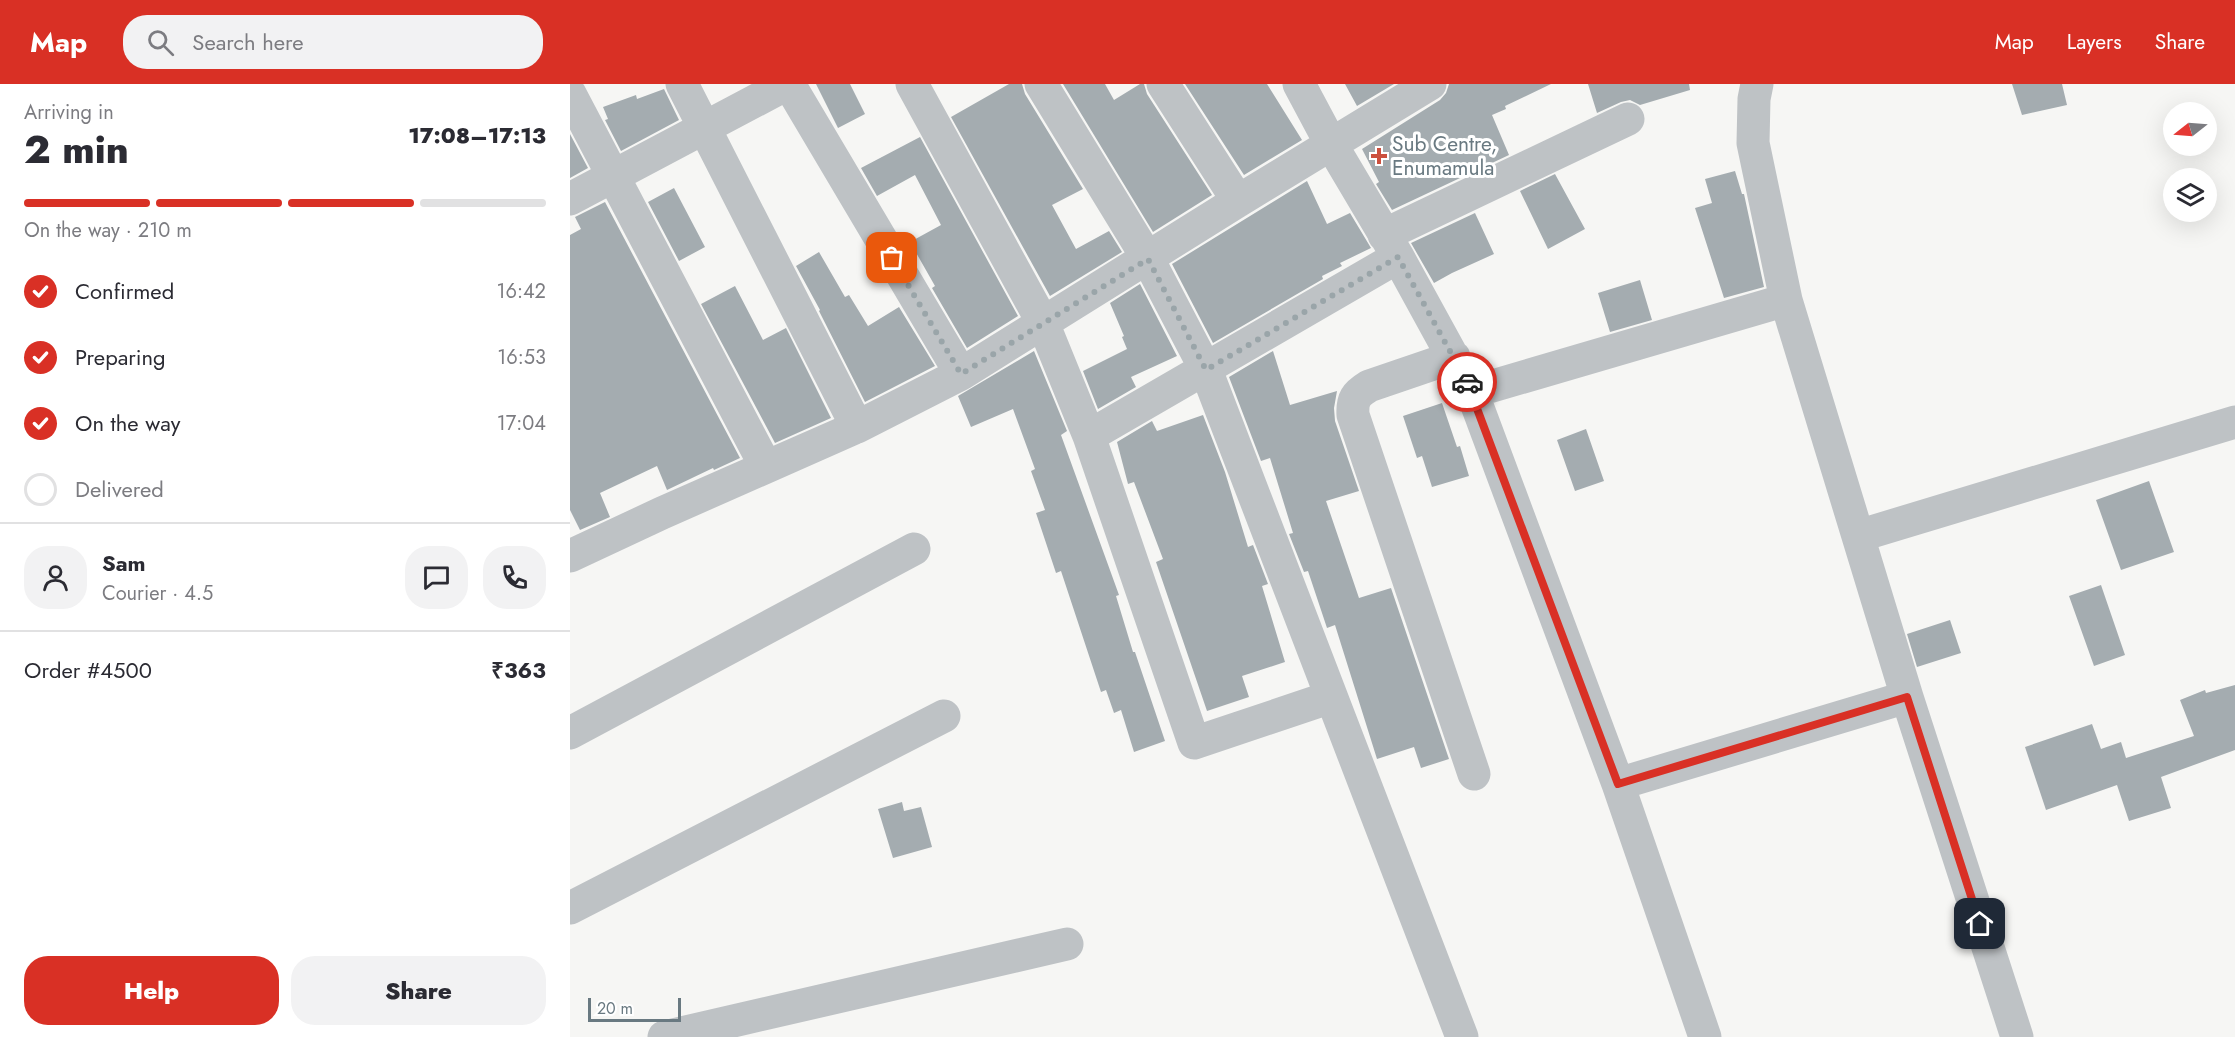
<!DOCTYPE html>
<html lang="en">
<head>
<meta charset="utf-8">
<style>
  :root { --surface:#fff; --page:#f2f2f3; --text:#2b2b33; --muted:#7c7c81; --line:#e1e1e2; --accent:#d93025 }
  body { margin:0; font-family:Jost,sans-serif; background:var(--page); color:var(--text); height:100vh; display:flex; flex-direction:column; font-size:22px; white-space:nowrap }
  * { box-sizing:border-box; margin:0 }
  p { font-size:20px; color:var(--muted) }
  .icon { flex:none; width:33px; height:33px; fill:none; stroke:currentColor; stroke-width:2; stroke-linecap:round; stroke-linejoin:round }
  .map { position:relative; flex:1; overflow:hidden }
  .panel { display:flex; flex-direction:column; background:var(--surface); width:570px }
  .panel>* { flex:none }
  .needle { width:39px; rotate:253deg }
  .buttons { position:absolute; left:1593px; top:18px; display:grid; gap:12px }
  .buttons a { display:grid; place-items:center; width:54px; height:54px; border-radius:50%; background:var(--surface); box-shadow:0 6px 24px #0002; font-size:30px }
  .scale { position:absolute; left:18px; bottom:15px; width:93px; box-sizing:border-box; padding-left:6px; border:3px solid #697981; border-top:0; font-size:16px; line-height:21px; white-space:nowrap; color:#697981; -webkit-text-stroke:4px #fff; paint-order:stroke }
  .pin { position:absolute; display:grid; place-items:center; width:51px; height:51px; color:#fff; margin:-26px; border-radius:12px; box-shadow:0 3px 9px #0006 }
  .courier { position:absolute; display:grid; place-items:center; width:60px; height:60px; margin:-30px; border:4px solid #d93025; border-radius:50%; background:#fff; color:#222; box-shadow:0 2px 8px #0007 }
  .overview em { font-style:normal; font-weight:800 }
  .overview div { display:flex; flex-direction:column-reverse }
  .overview { display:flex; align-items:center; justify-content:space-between; height:102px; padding:0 24px }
  h1 { font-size:39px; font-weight:800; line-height:45px }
  .bar { display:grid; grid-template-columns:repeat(4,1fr); gap:9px 6px; align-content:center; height:72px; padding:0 24px }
  .bar i { height:8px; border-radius:4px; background:var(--line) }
  .bar .selected { background:var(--accent) }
  .bar p { grid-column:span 4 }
  .line { display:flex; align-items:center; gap:15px; padding:0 24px; border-top:2px solid var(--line) }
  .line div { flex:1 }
  .round { display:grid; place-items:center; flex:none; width:63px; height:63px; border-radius:24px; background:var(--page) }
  ol { padding:0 24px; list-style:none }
  li { display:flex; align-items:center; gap:18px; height:66px }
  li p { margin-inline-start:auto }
  li .icon { padding:6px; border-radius:50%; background:var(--accent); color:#fff; stroke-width:4 }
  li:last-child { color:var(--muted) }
  li i { width:33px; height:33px; border:3px solid var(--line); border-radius:50% }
  .cta { display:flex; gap:12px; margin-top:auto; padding:12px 24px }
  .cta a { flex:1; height:69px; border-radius:24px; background:var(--accent); color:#fff; font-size:24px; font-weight:800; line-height:69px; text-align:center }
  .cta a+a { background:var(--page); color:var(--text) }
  header { display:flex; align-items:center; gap:36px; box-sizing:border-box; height:84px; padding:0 30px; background:var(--accent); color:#fff }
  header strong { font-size:28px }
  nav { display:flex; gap:33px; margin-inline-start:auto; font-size:21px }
  .search { width:420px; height:54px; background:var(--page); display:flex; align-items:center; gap:15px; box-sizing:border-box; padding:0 21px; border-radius:24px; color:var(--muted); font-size:22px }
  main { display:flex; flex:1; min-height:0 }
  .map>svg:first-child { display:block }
  .building { fill:#a4acb0 }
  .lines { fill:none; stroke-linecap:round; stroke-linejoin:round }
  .minor { stroke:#bec2c5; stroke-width:33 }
  .done { stroke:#9aa5a9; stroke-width:6; stroke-dasharray:0 10.8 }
  .route { stroke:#d93025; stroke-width:8 }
  .poi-dot { fill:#cc503e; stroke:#fff; stroke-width:2 }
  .labels { text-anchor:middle; stroke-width:6; stroke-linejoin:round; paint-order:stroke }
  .poi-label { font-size:21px; fill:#697981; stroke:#fff; text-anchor:start }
</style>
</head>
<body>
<header>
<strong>Map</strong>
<div class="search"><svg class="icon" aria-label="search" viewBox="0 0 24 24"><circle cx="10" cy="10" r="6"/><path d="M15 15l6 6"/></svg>Search here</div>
<nav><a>Map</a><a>Layers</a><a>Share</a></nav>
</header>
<main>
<section class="panel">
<div class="overview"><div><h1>2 min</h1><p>Arriving in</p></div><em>17:08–17:13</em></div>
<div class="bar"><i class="selected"></i><i class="selected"></i><i class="selected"></i><i></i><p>On the way · 210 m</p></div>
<ol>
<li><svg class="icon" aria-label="check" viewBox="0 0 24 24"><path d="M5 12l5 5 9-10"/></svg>Confirmed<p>16:42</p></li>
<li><svg class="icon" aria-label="check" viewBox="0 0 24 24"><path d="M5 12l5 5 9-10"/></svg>Preparing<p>16:53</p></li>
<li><svg class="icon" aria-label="check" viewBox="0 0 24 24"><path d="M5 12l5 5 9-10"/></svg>On the way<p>17:04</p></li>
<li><i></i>Delivered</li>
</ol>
<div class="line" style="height:108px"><a class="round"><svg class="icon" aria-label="person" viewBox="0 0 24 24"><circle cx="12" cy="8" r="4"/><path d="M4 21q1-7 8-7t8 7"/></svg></a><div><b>Sam</b><p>Courier · 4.5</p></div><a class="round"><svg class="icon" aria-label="chat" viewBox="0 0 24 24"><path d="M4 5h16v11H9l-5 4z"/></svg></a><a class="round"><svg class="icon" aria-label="phone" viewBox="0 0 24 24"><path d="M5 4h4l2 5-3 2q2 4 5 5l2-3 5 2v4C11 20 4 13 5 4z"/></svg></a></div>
<div class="line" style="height:78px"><div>Order #4500</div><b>₹363</b></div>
<div class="cta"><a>Help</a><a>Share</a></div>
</section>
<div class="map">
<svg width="1665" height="953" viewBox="0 0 1665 953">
  <rect width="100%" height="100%" fill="#f6f6f4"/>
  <path class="building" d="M246 0H280L295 30 268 44Z
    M439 0H452L455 10 513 105 482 121 506 165 539 147 552 168 480 212 381 33Z
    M493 0H535L544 16 570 0H574L577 10 642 111 583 148Z
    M615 0H697L732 56 674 91Z
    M775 0H824L787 22Z
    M879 0H981L935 22 936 25 922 31 939 71 822 126 806 100 809 98 792 65 870 16 876 9Z
    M1018 0H1119L1120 6 1070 21 1060 16 1051 18 1027 29Z
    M1442 0H1492L1497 21 1452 31Z
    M94 5 109 36 51 67 35 36 38 35 33 23 66 11 67 15Z
    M0 50 18 84 0 94Z
    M350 53 448 232 397 264 362 204 365 202 340 158 371 141 345 91 307 112 291 84Z
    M1165 87 1172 110H1174L1194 203 1154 214 1125 124 1142 119 1135 95Z
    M985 90 1015 145 978 165 950 107Z
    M737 97 757 140 780 129 801 164 770 179 772 182 752 192 753 195 643 259 602 180Z
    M104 104 135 163 109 177 78 118Z
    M35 118 170 374 144 386 143 384 97 406 87 382 30 409 40 433 10 446 0 426V151L11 145 5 133Z
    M905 129 924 170 882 189 864 199 841 159Z
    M249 168 275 213 279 211 298 242 329 223 365 282 295 318 249 227 250 226 226 182Z
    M1070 196 1082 236 1040 248 1028 209Z
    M570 200 607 272 561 293 566 303 528 325 513 287 557 265 552 253 554 252 540 219Z
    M165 202 193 256 216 244 261 334 205 359 131 220Z
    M464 267 497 347 491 351 549 511 546 512 563 568H565L595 657 564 668 551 626 544 629 536 606 531 608 491 487 486 489 466 429 475 426 461 387 465 385 443 325 401 343 388 312Z
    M703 267 720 321 767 307 764 324 765 337 789 407 756 417 789 514 821 504 879 675 851 684 844 663 807 675 765 541 757 544 738 487 734 488 719 450 723 449 700 374 691 377 659 293Z
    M872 319 887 363 890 362 899 392 862 403 852 372 847 374 833 332Z
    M633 331 655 388 678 463 683 461 698 500 692 502 715 578 672 592 679 613 637 627 586 478 593 475 564 398 558 400 547 358 582 337 587 347Z
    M1016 345 1034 397 1005 407 987 356Z
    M1579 397 1604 468 1551 486 1526 416Z
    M1531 501 1555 571 1524 582 1499 512Z
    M1380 536 1391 569 1347 583 1337 550Z
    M1665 601V666L1591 693 1601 724 1559 737 1547 701 1476 726 1455 663 1522 640 1531 665 1551 658 1556 674 1624 652 1610 616 1635 606 1636 609Z
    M332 718 334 727 351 723 362 763 323 774 308 725Z"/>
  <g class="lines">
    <path class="minor" d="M112 0 287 343
      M219 0 391 290
      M342 0 473 239 519 352 624 659 761 613
      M471 0 578 175 636 286 892 953
      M593 0 668 117
      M729 0 761 60 828 173 902 308 1048 700 1135 953
      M1187 0 1184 15 1183 59 1216 216
      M0 10 196 383
      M0 115 217 0
      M814 151 1058 35
      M884 273 799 302C786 310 782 315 783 331L904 690
      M902 308 1216 216 1337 613 1447 953
      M519 352 828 173
      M1288 452 1665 338
      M0 472 92 429 287 343 391 290 668 117 860 0
      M0 649 344 465
      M1048 700 1337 613
      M0 824 374 632
      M94 953 497 860"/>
  </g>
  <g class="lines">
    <path class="done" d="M322 174 391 290 578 175 636 286 828 173 897 298"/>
    <path class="route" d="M897 298 1048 700 1337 613 1410 840"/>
  </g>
  <path class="poi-dot" d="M806 63h6v6h6v6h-6v6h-6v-6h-6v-6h6z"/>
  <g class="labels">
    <g class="poi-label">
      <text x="822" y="67">Sub Centre,<tspan x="822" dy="24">Enumamula</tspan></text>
    </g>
  </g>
</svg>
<div class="buttons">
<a><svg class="needle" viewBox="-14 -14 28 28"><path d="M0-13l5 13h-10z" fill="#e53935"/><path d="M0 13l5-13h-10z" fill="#7c7c81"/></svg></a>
<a><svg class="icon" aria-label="layers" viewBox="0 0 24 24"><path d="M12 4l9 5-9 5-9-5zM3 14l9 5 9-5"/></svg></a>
</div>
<div class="scale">20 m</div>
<div class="pin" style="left:322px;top:174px;background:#ea580c"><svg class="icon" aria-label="bag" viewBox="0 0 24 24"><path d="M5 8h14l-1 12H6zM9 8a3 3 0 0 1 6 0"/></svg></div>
<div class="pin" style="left:1410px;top:840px;background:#1f2937"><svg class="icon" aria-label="home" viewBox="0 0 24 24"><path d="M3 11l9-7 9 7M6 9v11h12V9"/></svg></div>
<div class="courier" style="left:897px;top:298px"><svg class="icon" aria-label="car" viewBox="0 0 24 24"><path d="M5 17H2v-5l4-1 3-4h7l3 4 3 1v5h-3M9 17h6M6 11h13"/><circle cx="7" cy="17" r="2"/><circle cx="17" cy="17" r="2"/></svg></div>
</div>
</main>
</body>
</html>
